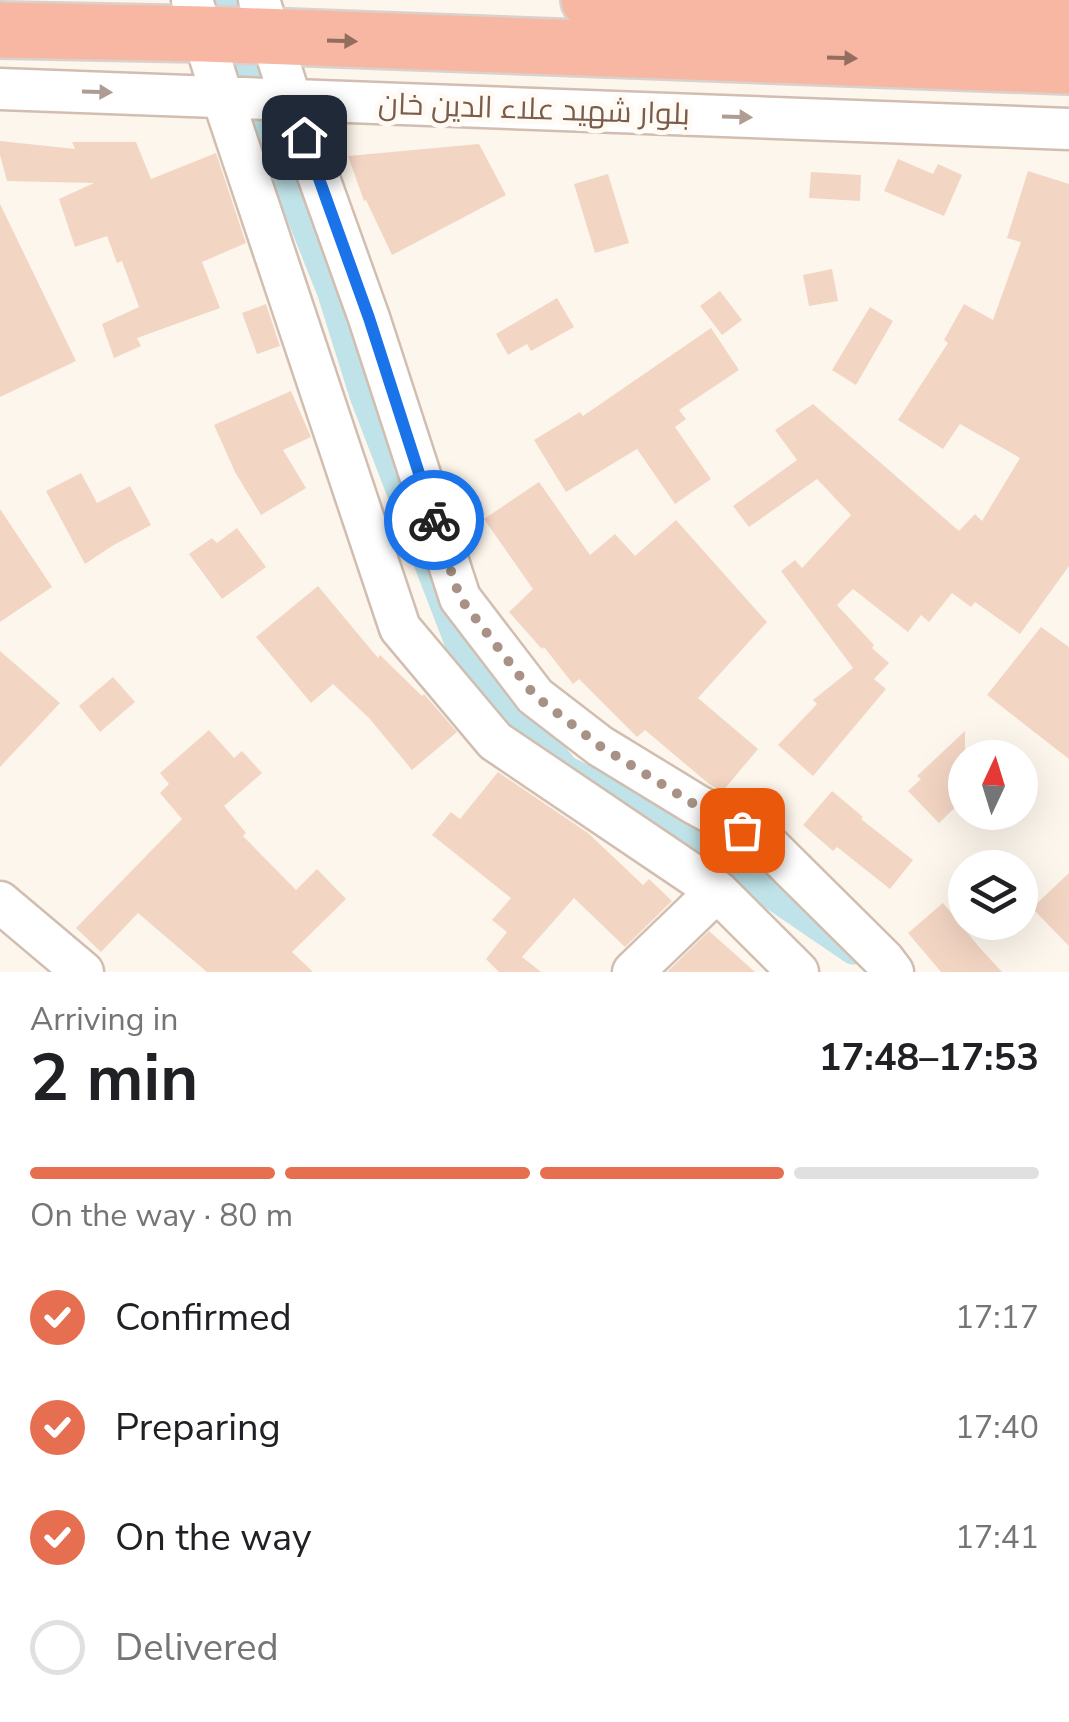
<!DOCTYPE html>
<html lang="en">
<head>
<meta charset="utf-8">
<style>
  :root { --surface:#fff; --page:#f2f2f2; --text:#202124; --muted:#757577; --line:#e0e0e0; --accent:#e76f51 }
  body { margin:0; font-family:"Nunito Sans",Cairo,sans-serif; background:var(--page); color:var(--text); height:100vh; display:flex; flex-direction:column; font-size:38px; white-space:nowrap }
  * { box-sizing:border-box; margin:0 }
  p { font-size:32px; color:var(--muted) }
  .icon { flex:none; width:55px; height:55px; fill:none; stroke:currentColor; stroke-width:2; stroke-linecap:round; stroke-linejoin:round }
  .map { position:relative; height:972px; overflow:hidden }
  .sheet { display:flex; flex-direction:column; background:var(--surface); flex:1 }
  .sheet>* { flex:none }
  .needle { width:65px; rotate:4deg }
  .buttons { position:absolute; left:948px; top:740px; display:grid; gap:20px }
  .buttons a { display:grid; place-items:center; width:90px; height:90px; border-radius:50%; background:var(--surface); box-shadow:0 10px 40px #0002; font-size:50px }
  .pin { position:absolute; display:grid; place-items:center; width:85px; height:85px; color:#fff; margin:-42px; border-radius:20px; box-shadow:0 5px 15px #0006 }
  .courier { position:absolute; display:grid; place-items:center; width:100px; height:100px; margin:-50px; border:8px solid #1a73e8; border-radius:50%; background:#fff; color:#222; box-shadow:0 2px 12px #0007 }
  .overview em { font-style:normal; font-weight:700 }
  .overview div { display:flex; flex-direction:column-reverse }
  .overview { display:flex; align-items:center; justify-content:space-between; height:170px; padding:0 30px }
  h1 { font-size:65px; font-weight:700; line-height:75px }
  .bar { display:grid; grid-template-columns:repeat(4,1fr); gap:15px 10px; align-content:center; height:120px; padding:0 30px }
  .bar i { height:12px; border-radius:8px; background:var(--line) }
  .bar .active { background:var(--accent) }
  .bar p { grid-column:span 4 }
  ol { padding:0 30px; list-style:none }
  li { display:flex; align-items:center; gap:30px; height:110px }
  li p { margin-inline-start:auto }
  li .icon { padding:10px; border-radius:50%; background:var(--accent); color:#fff; stroke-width:4 }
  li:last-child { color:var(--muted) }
  li i { width:55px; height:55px; border:5px solid var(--line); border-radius:50% }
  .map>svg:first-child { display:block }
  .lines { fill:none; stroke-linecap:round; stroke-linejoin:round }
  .canal { stroke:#bfe3e8; stroke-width:35 }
  .building { fill:#f3d5c3 }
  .minor-casing { stroke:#d1beb0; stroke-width:45 }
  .highway-casing { stroke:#dad1cd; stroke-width:60 }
  .minor { stroke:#fff; stroke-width:40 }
  .highway { stroke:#f7b7a3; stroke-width:55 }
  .oneway { fill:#936e5e }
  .oneway2 { fill:#af9d94 }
  .done { stroke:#a89285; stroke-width:10; stroke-dasharray:0 18 }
  .route { stroke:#1a73e8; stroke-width:12 }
  .labels { text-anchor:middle; stroke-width:10; stroke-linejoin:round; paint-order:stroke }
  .street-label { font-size:30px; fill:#7a5c4d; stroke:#fffaf3 }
</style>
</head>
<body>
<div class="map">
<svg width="1069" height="972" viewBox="0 0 1069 972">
  <rect width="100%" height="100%" fill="#fdf6ec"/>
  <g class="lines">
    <path class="canal" d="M232 0 272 135 334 290 367 395 465 650 563 772 684 831 854 947"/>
  </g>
  <path class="building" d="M0 141 75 149 72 142H136L151 179 216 153 246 243 202 262 220 308 137 338 141 346 114 358 102 324 139 307 122 261 117 263 107 236 75 247 59 199 94 183 7 181 0 155Z
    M479 144 506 195 392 255 366 200 364 201 348 156Z
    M898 159 933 174 938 164 962 175 944 216 884 191Z
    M1028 171 1069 184V566L1020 634 975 602 971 607 952 593 929 622 921 615 908 632 853 589 837 605 874 645 872 648 889 663 874 679 886 689 813 776 778 745 817 704 813 700 853 668 781 571 795 560 802 568 851 515 817 479 749 527 733 506 797 460 775 430 813 404 959 531 975 514 982 521 1020 458 960 424 943 449 898 420 948 343 944 340 964 304 993 320 1021 242 1007 238Z
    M811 172 861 175 860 201 809 198Z
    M608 174 629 243 595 253 574 184Z
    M0 204 76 361 0 397Z
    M832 269 838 301 809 306 803 275Z
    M720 291 742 320 722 335 700 306Z
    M557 298 574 327 531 351 527 344 508 355 496 334Z
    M266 304 280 346 257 354 242 313Z
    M870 307 893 321 856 385 832 370Z
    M711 328 739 370 679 410 686 419 675 427 711 479 675 504 637 449 566 492 534 440 580 412 583 416Z
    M291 391 311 437 283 450 306 488 261 515 235 472 214 425Z
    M81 473 97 503 130 486 151 525 112 546 85 564 46 491Z
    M539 482 590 555 615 534 635 556 676 520 767 622 698 698 758 749 722 792 709 784 645 730 637 737 579 679 573 684 544 647 542 649 509 612 533 589 484 519Z
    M0 509 52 587 0 622Z
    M237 528 266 567 222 599 189 554 212 538 217 543Z
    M318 586 378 658 380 655 422 696 424 694 457 732 412 770 369 718 333 684 311 703 256 637Z
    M1041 627 1069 647V759L987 695Z
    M0 651 60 703 0 767Z
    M113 677 135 702 100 732 79 706Z
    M209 730 234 758 242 751 262 773 224 806 246 833 243 836 296 890 317 869 346 899 292 952 313 972H207L138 913 101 952 76 928 182 819 160 793 169 784 160 773Z
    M965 731V798L939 823 908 791 921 779 917 776Z
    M498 772 588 833 643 885 649 879 672 901 625 947 574 898 522 957 541 972H499L486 959 507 932 492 920 511 898 432 835 451 812 460 819Z
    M832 791 863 817 861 819 913 860 890 889 837 847 833 851 803 825Z
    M1069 873V946L1032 908Z
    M943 903 979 947 1002 972H941L908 933Z
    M709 931 755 972H667Z"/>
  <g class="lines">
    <g class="minor-casing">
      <path id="minor" d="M192 0 222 96 400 628 495 741 717 891 798 972
        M259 0 291 100 369 318 460 598 535 696 600 746 695 804 765 842 884 960 893 972
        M0 89 1069 129
        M0 902 83 972
        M633 972 717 891"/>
    </g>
    <g class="highway-casing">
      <path id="highway" d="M589 0 1069 15
        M0 30 204 34 1069 66"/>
    </g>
    <use href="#minor" class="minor"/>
    <use href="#highway" class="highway"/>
  </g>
  <defs><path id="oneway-solid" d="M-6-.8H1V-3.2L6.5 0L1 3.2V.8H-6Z" transform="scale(2.5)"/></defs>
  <g class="oneway">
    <use href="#oneway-solid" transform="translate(342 41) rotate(2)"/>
    <use href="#oneway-solid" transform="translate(842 58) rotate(2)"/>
  </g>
  <g class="oneway2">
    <use href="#oneway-solid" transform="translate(97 92) rotate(2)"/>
    <use href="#oneway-solid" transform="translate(737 117) rotate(2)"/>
  </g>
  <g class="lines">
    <path class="done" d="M434 520 460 598 535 696 600 746 694 804 742 830"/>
    <path class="route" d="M304 137 369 318 434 520"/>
  </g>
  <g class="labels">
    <g class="street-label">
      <text transform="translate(534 109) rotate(2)" y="10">بلوار شهید علاء الدین خان</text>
    </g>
  </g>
</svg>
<div class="buttons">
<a><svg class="needle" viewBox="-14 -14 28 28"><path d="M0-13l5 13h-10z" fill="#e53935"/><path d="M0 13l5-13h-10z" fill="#757577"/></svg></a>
<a><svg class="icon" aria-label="layers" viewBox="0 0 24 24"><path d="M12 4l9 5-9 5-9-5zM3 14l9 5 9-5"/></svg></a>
</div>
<div class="pin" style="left:742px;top:830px;background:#ea580c"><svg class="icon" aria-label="bag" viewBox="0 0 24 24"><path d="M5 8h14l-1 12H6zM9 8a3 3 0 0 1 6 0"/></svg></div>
<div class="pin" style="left:304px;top:137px;background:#1f2937"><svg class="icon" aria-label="home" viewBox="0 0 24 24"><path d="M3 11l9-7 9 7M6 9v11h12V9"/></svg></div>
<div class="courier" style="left:434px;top:520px"><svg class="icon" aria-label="bike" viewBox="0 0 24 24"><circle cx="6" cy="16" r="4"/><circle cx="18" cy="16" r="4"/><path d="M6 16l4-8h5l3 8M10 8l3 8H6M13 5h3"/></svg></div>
</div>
<section class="sheet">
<div class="overview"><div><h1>2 min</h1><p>Arriving in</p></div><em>17:48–17:53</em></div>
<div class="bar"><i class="active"></i><i class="active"></i><i class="active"></i><i></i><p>On the way · 80 m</p></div>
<ol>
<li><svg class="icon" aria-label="check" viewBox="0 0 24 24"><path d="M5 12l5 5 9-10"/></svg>Confirmed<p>17:17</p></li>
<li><svg class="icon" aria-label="check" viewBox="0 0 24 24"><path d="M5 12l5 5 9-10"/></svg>Preparing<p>17:40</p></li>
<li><svg class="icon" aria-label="check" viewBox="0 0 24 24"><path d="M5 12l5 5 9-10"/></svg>On the way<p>17:41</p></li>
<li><i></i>Delivered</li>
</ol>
</section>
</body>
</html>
